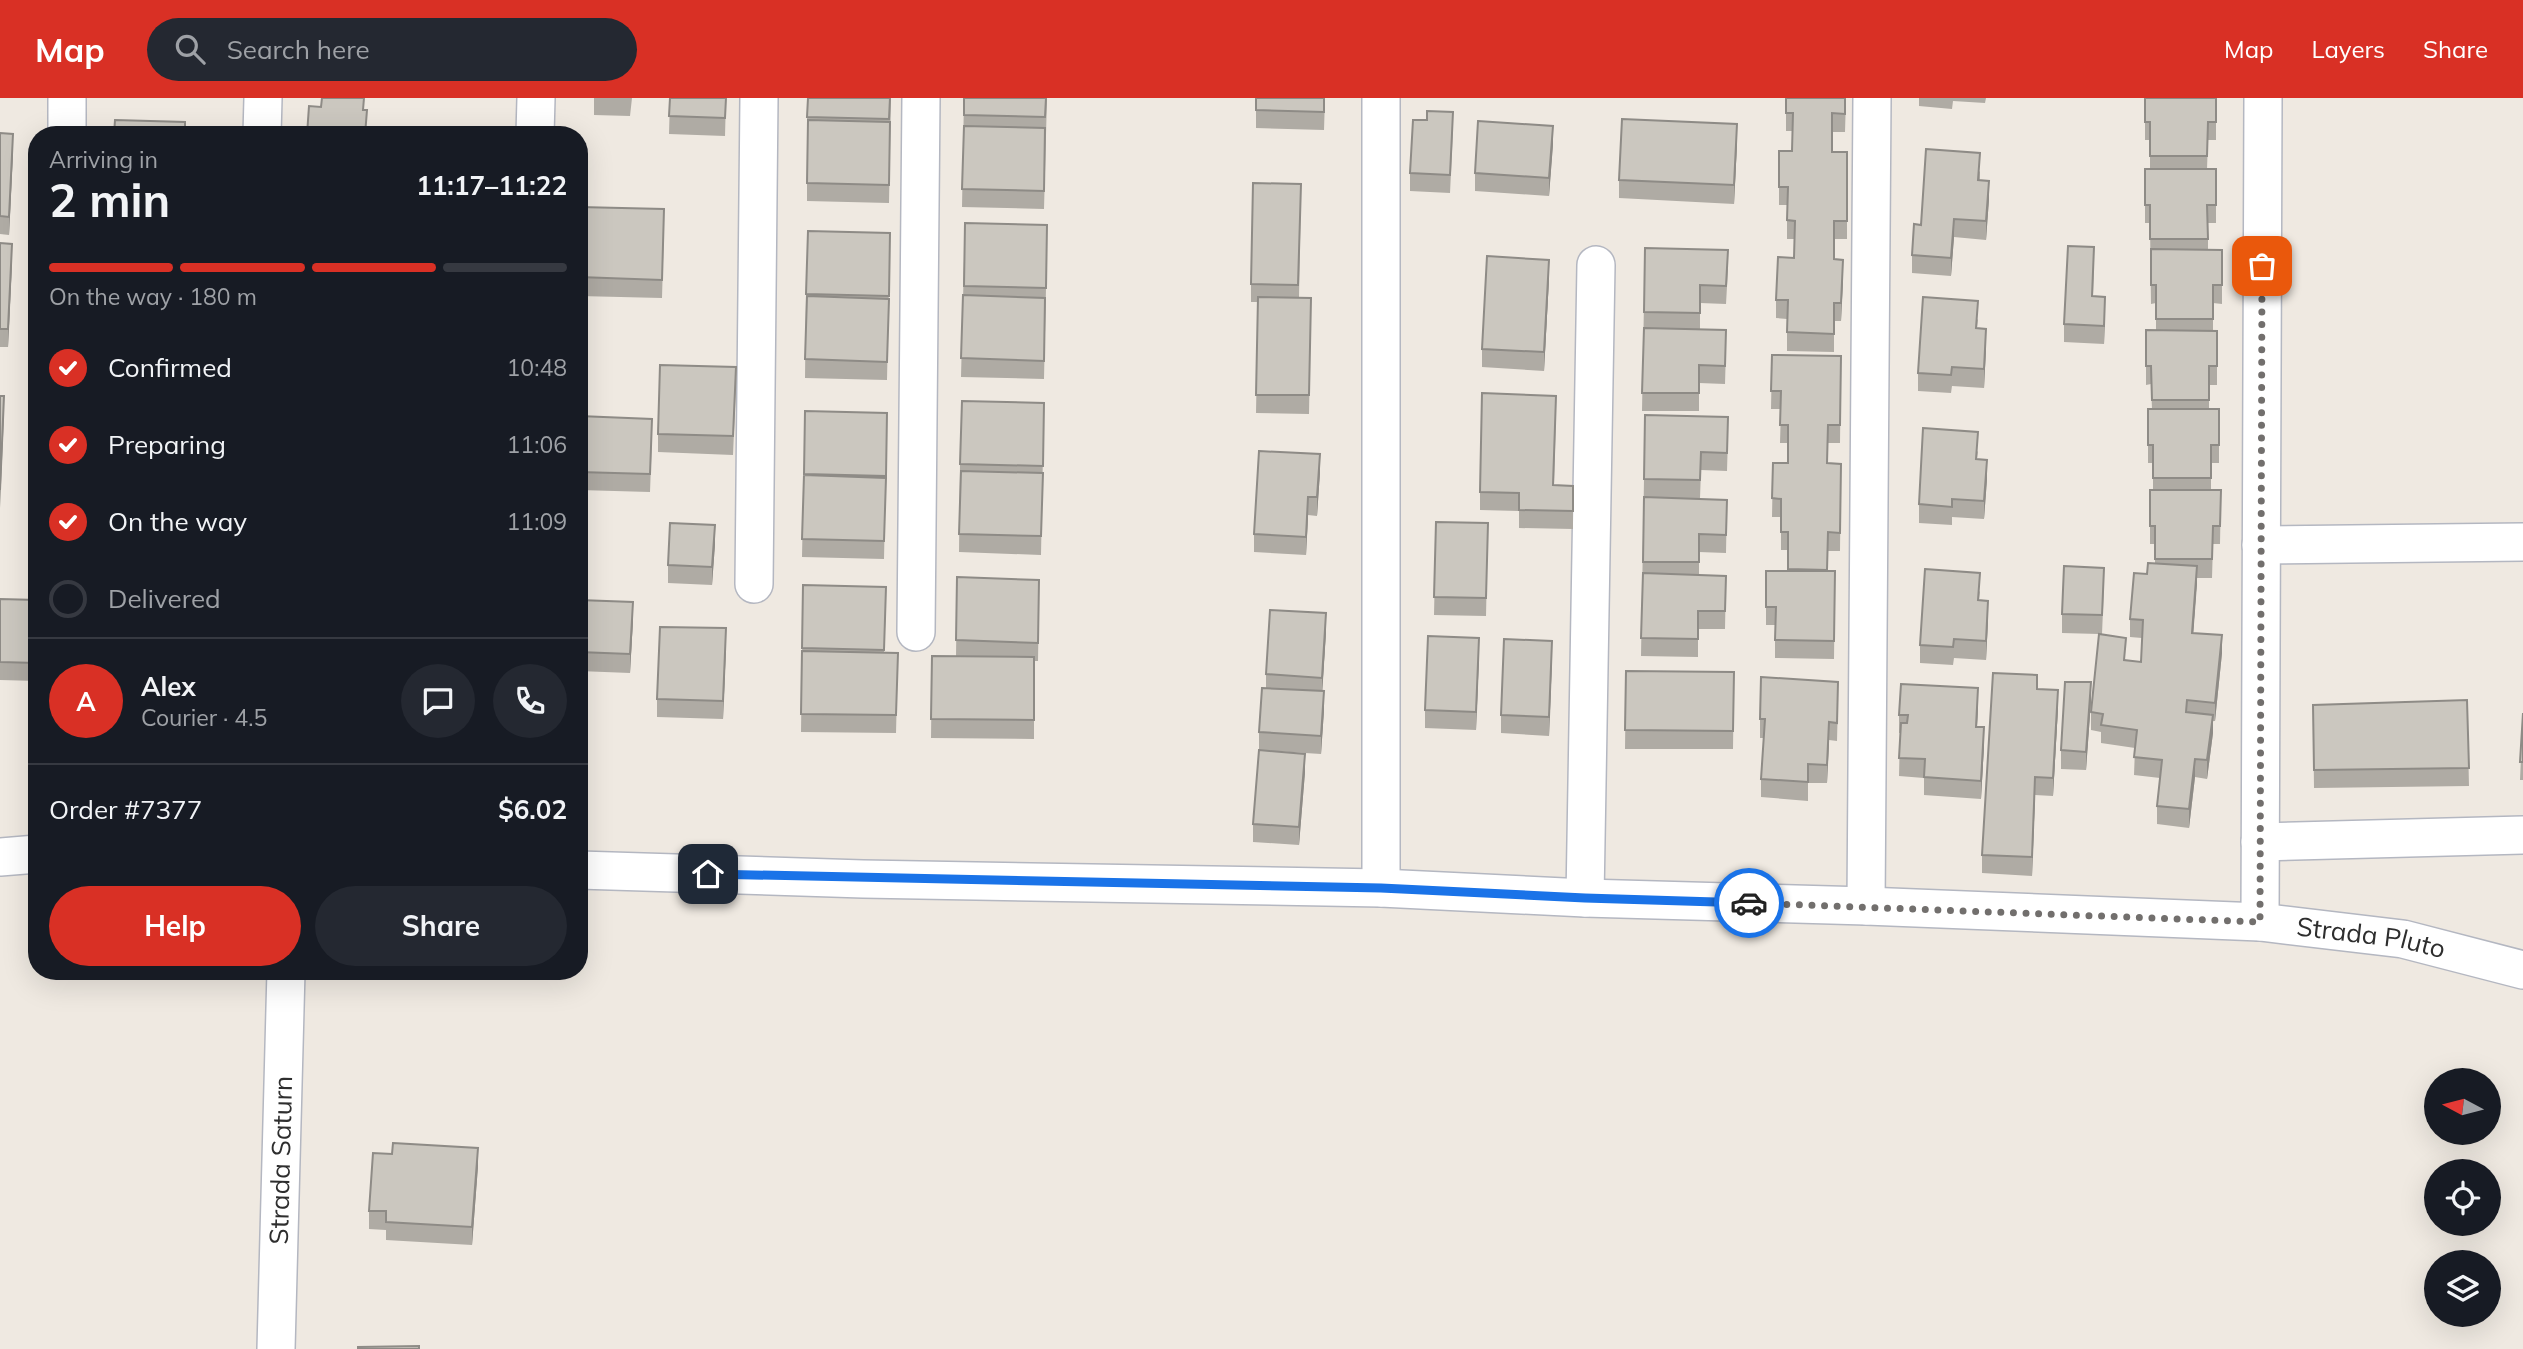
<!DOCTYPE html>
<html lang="en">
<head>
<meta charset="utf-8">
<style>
  :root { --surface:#171b24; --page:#242831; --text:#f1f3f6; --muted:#9ea1a6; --line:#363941; --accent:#d93025 }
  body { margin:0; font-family:Mulish,sans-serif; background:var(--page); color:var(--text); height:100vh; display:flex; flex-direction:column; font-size:26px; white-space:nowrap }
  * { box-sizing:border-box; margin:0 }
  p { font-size:23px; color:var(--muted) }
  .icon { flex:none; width:38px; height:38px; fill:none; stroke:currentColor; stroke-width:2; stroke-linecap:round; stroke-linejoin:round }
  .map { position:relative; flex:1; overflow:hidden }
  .panel { position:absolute; left:28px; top:28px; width:560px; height:854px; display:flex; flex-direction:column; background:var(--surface); border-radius:28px; box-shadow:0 7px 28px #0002 }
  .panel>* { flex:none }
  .needle { width:46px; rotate:277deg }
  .fabs { position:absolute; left:2424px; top:970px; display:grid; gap:14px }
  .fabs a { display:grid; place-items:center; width:77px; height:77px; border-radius:50%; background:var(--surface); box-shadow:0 7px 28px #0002; font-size:35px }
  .pin { position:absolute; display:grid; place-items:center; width:60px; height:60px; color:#fff; margin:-30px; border-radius:14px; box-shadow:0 4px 10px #0006 }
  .courier { position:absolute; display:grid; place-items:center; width:70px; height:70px; margin:-35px; border:5px solid #1a73e8; border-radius:50%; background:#fff; color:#222; box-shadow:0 2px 9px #0007 }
  .head em { font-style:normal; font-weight:700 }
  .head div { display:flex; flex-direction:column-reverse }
  .head { display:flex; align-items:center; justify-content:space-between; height:119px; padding:0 21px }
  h1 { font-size:46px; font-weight:700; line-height:52px }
  .bar { display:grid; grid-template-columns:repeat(4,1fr); gap:10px 7px; align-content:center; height:84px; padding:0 21px }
  .bar i { height:9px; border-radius:5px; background:var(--line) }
  .bar .active { background:var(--accent) }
  .bar p { grid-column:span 4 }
  .line { display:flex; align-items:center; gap:18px; padding:0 21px; border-top:2px solid var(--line) }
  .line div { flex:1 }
  .round { display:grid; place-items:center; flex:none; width:74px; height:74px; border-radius:37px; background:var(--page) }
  ol { padding:0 21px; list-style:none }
  li { display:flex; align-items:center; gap:21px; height:77px }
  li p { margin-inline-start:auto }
  li .icon { padding:7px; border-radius:50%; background:var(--accent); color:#fff; stroke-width:4 }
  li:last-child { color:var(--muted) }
  li i { width:38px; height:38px; border:4px solid var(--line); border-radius:50% }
  .button { display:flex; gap:14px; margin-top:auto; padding:14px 21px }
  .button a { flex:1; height:80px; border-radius:42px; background:var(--accent); color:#fff; font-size:28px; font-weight:700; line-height:80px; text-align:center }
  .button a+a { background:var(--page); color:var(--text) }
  header { display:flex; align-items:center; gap:42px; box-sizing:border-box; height:98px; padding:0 35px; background:var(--accent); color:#fff }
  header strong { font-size:33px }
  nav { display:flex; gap:38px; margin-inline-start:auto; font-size:24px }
  .search { width:490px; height:63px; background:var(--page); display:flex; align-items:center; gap:18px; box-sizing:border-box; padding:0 24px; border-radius:38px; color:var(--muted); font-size:26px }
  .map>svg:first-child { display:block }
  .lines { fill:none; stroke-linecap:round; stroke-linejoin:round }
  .street-casing { stroke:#b4b7c1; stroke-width:40 }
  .street { stroke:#fff; stroke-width:37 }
  .wall { fill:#afaba4 }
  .shaded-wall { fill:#8e8b86 }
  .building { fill:#cbc7bf; stroke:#8e8b86; stroke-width:2 }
  .done { stroke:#726f6d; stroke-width:7; stroke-dasharray:0 12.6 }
  .route { stroke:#1a73e8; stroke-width:9 }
  .labels { text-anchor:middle; stroke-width:7; stroke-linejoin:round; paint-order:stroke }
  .street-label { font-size:26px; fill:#2e2e2e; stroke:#fff }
</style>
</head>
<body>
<header>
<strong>Map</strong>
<div class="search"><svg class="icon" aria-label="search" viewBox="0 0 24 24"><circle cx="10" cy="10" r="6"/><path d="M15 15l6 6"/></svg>Search here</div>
<nav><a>Map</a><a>Layers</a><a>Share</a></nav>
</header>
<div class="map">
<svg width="2523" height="1251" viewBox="0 0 2523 1251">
  <rect width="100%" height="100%" fill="#efe9e1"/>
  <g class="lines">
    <g class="street-casing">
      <g id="street">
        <path d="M67 37V0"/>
        <path d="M262 37 263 0"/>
        <path d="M535 37 536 0"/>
        <path d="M2261 447 2523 444"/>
        <path d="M754 486 759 0"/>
        <path d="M916 534 921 0"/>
        <path d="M2260 744 2523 737"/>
        <path d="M0 759 37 756"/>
        <path id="s1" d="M579 772 863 781 1381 790 1585 800 1866 808 2260 824 2403 841 2523 872"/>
        <path d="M1381 790V0"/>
        <path d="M1585 800 1596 167"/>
        <path d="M1866 808 1872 0"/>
        <path d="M2260 824 2263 0"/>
        <path id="s2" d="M276 1251 286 873"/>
      </g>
    </g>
    <use href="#street" class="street"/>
  </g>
  <path class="wall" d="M594 0H632L630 18 594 17Z
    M670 0H726L725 38 669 36Z
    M891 0 889 105 807 103V19Z
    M964 0H1047L1044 111 962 109Z
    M1256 0H1325L1324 32 1256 30Z
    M1786 0H1846L1845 34H1832V54H1847V141H1834V161L1843 180 1841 223H1834V254L1787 253V221L1776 220V202L1794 160 1795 141H1787V107H1779V53H1792L1793 33H1786Z
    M1919 0H1986L1985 5 1953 3 1952 11 1919 8Z
    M2145 0H2216V42H2208L2207 71H2216V125H2208V152H2222V206L2213 205V233H2217V287H2209V311H2219V365H2211V392H2221L2220 446H2213L2212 480H2197L2193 535 2222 555 2215 623H2213V635L2207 681 2195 679 2189 730 2157 726V708L2160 680 2134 677 2135 650 2101 645V634L2091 632V614L2099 536 2062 535V516L2104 488 2102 536 2126 562 2141 564 2142 540 2130 539V521L2147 476 2155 465V446H2150V392H2153V365H2148V311H2152L2151 286 2146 287V268L2156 232V205L2151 206 2150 125H2145V107L2150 71V42H2145Z
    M1453 32 1450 95 1410 93V75Z
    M0 35 13 54 9 137 0 136Z
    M1737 45 1734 106 1619 100V82Z
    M1553 46 1549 98 1475 93V75Z
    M1980 73V82L1989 101 1986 142 1954 139 1951 178 1912 175V157L1921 127Z
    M1301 86 1299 200H1311L1309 316 1256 315 1258 204H1251V186Z
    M579 109 664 130 662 200 579 198Z
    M965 125 1047 145 1044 281 961 279Z
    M890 135 887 282 805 280 806 196Z
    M0 145 12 164 8 249H0Z
    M1645 150 1728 171 1726 206 1700 205V232L1726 251 1725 286 1699 285V313H1642Z
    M2094 167 2093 198 2105 217 2104 246 2064 244V226Z
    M1549 181 1544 273 1482 269V251Z
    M1978 221 1977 230 1986 249 1984 290 1952 288 1951 295 1918 293V275Z
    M1772 257 1841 258 1840 345H1828L1827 365 1841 366 1840 453H1828L1827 473H1835L1834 561 1775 560V527H1766V473H1788V452H1781V419H1772L1773 365H1788V345H1780L1781 311H1771Z
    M736 287 733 357 658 354V336Z
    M1044 305 1041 457 959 454 960 366Z
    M805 313 887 315 884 461 802 459Z
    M1556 316 1554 387 1573 388V431L1519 430V413L1480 412V394Z
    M579 318 652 339 650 394 579 392Z
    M1728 338 1727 373 1701 372 1700 400H1655L1727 402 1726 455 1699 454V477L1726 478 1725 531H1698V559L1641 558 1644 381Z
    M1978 353 1977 361 1987 381 1984 421 1952 419V427L1919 425V406Z
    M1320 374 1317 418 1308 417 1306 457 1254 454V436Z
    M1436 424 1488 425 1486 518 1434 517Z
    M715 446 712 487 668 485V467Z
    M957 479 1039 500 1038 563H1034V641L931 640 932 558 956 559Z
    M803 487 886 508 884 554 898 555 896 635 801 634Z
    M1980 493 1979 502 1988 521 1986 562 1954 560 1953 567 1920 565V547Z
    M0 501 37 502V583L0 582Z
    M579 502 633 522 630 575 579 573Z
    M1326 534 1322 593 1324 612 1321 656 1259 652V634L1266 590V576Z
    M726 548 723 621 657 619V601Z
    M1479 558 1476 632 1425 630V612Z
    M1552 561 1549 638 1501 635V617Z
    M1626 573 1734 574 1733 651H1625Z
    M1838 602 1837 643 1829 642 1827 685H1808V703L1761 699V681L1764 640H1760V621Z
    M2467 602 2469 688 2314 690 2313 607Z
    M2091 603 2086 672 2061 671V652Z
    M1978 609 1977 629 1984 647 1981 701 1924 697V680L1899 678 1900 635H1899V617Z
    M2058 610 2053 698 2035 697 2032 778 1982 775V757Z
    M2523 615V682H2520Z
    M1305 674 1299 747 1253 744V726Z
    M478 1068 472 1147 386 1142V1132L369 1131V1113Z"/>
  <path class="shaded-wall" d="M1737 26V45L1734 106V87Z
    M1553 28V46L1549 98V80Z
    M13 36V54L9 137V119Z
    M1989 83V101L1986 142V123Z
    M1954 121V139L1951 178V160Z
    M12 146V164L8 249V231Z
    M1549 162V181L1544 273V254Z
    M1843 162V180L1841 223V205Z
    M2105 199V217L2104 246V228Z
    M1986 231V249L1984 290V271Z
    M4 298V316L0 410V392Z
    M1320 356V374L1317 418V399Z
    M1987 362V381L1984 421V403Z
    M1308 399V417L1306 457V439Z
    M715 427V446L712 487V469Z
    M2197 468V486L2192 553V535Z
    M1988 503V521L1986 562V543Z
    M633 504V522L630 575V556Z
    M1326 515V534L1322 598V580Z
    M726 530V548L723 621V603Z
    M2222 537V555L2215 623V605Z
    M1479 540V558L1476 632V614Z
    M1552 543V561L1549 638V619Z
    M2091 584V603L2086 672V654Z
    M1978 590V609L1976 647V629Z
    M2058 592V610L2053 698V680Z
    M1324 593V612L1321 656V638Z
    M2213 617V635L2207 681V662Z
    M1829 624V642L1827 685V667Z
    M1984 629V647L1981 701V683Z
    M1305 656V674L1299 747V729Z
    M2195 661V679L2189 730V711Z
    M2035 679V697L2032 778V759Z
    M478 1050V1068L472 1147V1129Z"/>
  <path class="building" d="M322 0H364L363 12H367L365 37H307L309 8 321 9Z
    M670 0H726L725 20 669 18Z
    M808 0H890L889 21 807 19Z
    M964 0H1046L1045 19 964 17Z
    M1256 0H1324V14L1256 12Z
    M1786 0H1845V16L1832 15V54H1847V123H1834V161L1843 162 1841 205H1834V236L1787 234 1788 202H1776L1778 159 1794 160 1795 123 1787 122 1788 89H1779V53H1792L1793 15H1786Z
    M2145 0H2216V24H2208L2207 58H2150V24H2145Z
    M1427 13 1453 14 1450 77 1410 75 1413 22H1427Z
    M1622 21 1737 26 1734 87 1619 82Z
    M115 22 185 24V37H114Z
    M808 22 890 24 889 87 807 85Z
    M1478 23 1553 28 1549 80 1475 75Z
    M964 28 1045 30 1044 93 962 91Z
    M0 35 13 36 9 119 0 118Z
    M1926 51 1980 55 1978 82 1989 83 1986 123 1954 121 1951 160 1912 157 1914 126 1921 127Z
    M2145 71H2216V107H2207L2208 141H2150V107H2145Z
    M1253 85 1301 86 1298 187 1251 186Z
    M579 109 664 111 662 182 579 179Z
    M965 125 1047 127 1046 190 964 188Z
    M808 133 890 135 889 198 806 196Z
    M0 145 12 146 8 231H0Z
    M2068 148 2094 149 2092 198 2105 199 2104 228 2064 226Z
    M1645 150 1728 152 1726 188 1700 187V215L1644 214Z
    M2151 151 2222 152V187H2213V221H2156V187H2151Z
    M1487 158 1549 162 1544 254 1482 251Z
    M963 197 1045 200 1044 263 961 260Z
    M807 198 889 201 887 264 805 261Z
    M1258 199 1311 200 1309 297H1256Z
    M1923 199 1978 203 1976 230 1986 231 1984 271 1952 269 1951 277 1918 275Z
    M1644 230 1726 232 1725 268 1699 267V295H1642Z
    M2146 232 2217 233V268H2209V302H2152L2151 268H2146Z
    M1772 257 1841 258 1840 327H1828L1827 365 1841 366 1840 435 1828 434 1827 472 1788 471V434H1781V401L1772 400 1773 365H1788V327H1780L1781 293H1771Z
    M660 267 736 269 733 338 658 336Z
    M1482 295 1556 298 1553 387 1573 388V413L1519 412V395L1480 394Z
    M0 298H4L0 392Z
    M962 303 1044 305 1043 368 960 366Z
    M2148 311H2219V347H2211V380H2153V347H2148Z
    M805 313 887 315 886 378 804 376Z
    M1645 317 1728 319 1727 355 1701 354 1700 382 1644 381Z
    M579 318 652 321 650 376 579 374Z
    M1923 330 1978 334 1976 361 1987 362 1984 403 1952 401V409L1919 406Z
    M1259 353 1320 356 1317 399H1308L1306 439 1254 436Z
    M961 373 1043 375 1041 438 959 436Z
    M804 377 886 380 884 443 802 441Z
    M2150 392H2221L2220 428H2213L2212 461H2155V428H2150Z
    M1644 399 1727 402 1726 437 1699 436V464H1643Z
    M1436 424 1488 425 1486 500 1434 499Z
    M670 425 715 427 712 469 668 467Z
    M2148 465 2197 468 2192 535 2222 537 2215 605 2187 602 2186 614 2213 617 2207 662 2195 661 2189 711 2157 708 2162 662 2134 659 2137 632 2101 627 2103 616 2091 614 2099 536 2126 540 2124 562 2141 564 2143 522 2130 521 2134 475 2147 476Z
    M2064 468 2104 470 2102 517 2062 516Z
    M1925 471 1980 475 1978 502 1988 503 1986 543 1954 541 1953 549 1920 547Z
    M1766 473H1835L1834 543 1775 542 1776 509H1766Z
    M1643 475 1726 478 1725 513H1698V541L1641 540Z
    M957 479 1039 482 1038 545 956 542Z
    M803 487 886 489 884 552 802 550Z
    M0 501 37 502V565L0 564Z
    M579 502 633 504 630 556 579 554Z
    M1270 512 1326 515 1322 580 1266 576Z
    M660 529 726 530 723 603 657 601Z
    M1428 538 1479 540 1476 614 1425 612Z
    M1504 541 1552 543 1549 619 1501 617Z
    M802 553 898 555 896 617 801 616Z
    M932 558 1034 559V622L931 621Z
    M1626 573 1734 574 1733 633 1625 632Z
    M1993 575 2037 577V591L2058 592 2053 680 2035 679 2032 759 1982 757Z
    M1761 579 1838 584 1837 625 1829 624 1827 667 1808 666V684L1761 681 1765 621H1760Z
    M2065 584H2091L2086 654 2061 652Z
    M1901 586 1978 590 1976 629H1984L1981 683 1924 679 1925 661 1899 660 1901 625H1907L1908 617H1899Z
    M1262 590 1324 593 1321 638 1259 634Z
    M2467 602 2469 670 2314 672 2313 607Z
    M2523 615V664H2520Z
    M1259 652 1305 656 1299 729 1253 726Z
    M393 1045 478 1050 472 1129 386 1124V1113H369L373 1055 392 1056Z
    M419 1248V1251H358V1249Z"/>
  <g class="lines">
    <path class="done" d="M1749 805 2260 824 2262 168"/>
    <path class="route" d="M708 776 1381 790 1585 800 1749 805"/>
  </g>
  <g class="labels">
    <g class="street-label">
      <text dy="9" stroke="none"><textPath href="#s1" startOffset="1794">Strada Pluto</textPath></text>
      <text dy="9" stroke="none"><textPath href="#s2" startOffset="189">Strada Saturn</textPath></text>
    </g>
  </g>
</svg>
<div class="fabs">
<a><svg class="needle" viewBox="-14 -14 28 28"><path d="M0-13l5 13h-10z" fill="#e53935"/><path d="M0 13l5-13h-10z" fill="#9ea1a6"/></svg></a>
<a><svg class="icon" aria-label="locate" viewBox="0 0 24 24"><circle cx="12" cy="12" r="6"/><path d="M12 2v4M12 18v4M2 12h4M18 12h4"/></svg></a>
<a><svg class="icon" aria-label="layers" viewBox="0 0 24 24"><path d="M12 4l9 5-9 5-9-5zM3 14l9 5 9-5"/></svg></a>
</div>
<div class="pin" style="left:2262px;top:168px;background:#ea580c"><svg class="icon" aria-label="bag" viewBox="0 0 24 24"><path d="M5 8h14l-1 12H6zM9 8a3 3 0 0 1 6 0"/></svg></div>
<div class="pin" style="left:708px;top:776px;background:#1f2937"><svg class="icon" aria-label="home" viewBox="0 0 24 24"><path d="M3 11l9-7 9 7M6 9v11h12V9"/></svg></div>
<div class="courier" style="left:1749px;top:805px"><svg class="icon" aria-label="car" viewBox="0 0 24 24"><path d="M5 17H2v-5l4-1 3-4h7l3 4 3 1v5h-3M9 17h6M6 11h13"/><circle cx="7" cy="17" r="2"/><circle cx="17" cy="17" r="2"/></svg></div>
<section class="panel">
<div class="head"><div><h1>2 min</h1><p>Arriving in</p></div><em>11:17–11:22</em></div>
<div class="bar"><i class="active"></i><i class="active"></i><i class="active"></i><i></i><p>On the way · 180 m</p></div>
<ol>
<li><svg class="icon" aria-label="check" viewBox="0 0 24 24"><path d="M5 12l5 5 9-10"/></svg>Confirmed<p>10:48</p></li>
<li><svg class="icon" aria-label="check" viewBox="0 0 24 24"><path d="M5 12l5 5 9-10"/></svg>Preparing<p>11:06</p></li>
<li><svg class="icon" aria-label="check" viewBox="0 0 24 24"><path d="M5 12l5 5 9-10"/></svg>On the way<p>11:09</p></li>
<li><i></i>Delivered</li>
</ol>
<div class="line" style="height:126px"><b class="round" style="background:var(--accent);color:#fff">A</b><div><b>Alex</b><p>Courier · 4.5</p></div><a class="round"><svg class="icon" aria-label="chat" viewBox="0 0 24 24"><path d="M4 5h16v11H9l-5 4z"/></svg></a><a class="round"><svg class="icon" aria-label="phone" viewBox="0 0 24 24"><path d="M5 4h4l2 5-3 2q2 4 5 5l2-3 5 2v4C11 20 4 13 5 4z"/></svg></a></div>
<div class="line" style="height:91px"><div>Order #7377</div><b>$6.02</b></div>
<div class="button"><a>Help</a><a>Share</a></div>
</section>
</div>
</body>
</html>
